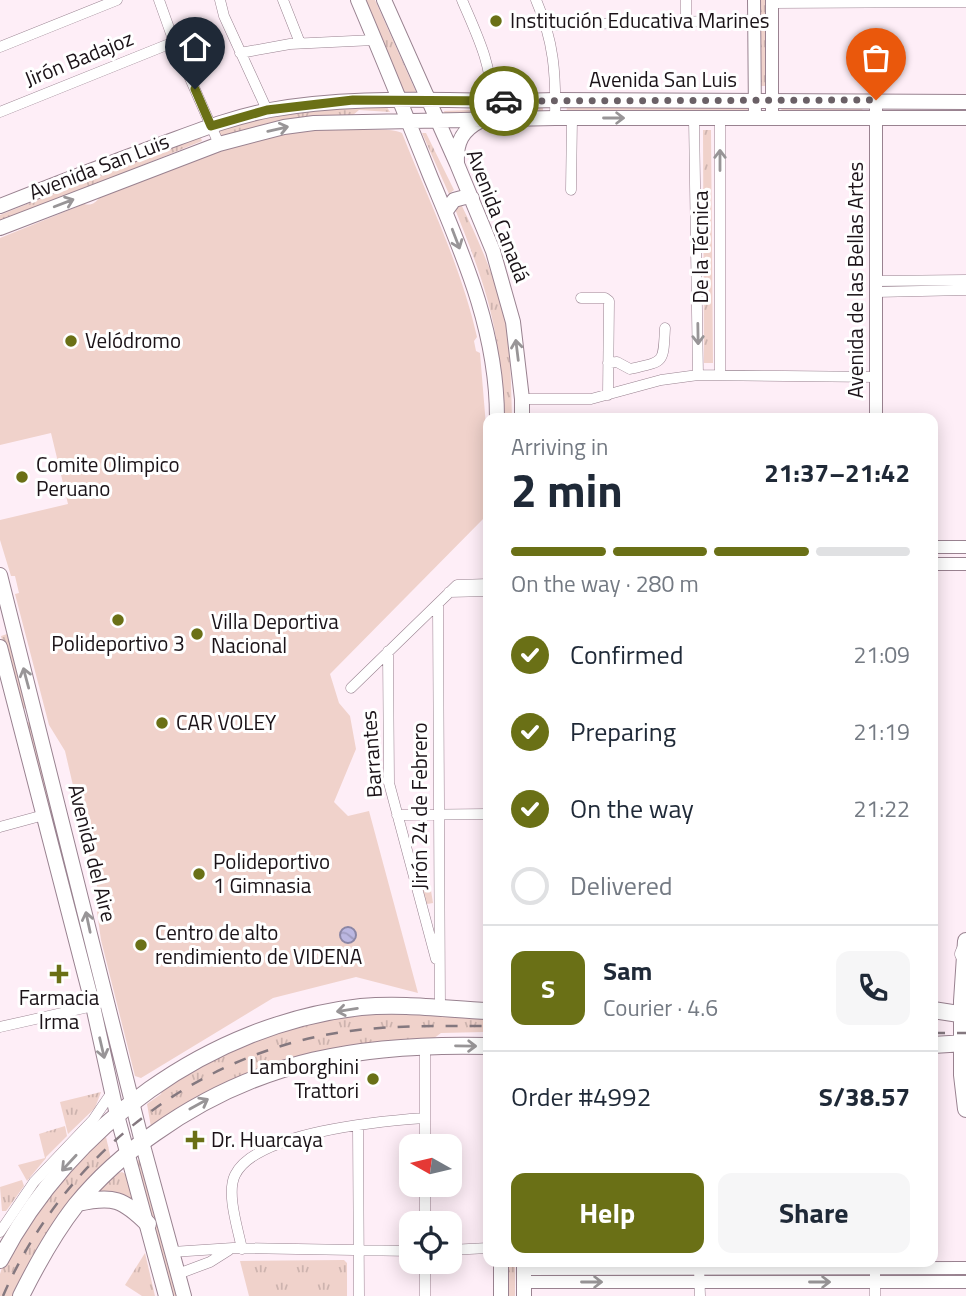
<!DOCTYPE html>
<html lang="en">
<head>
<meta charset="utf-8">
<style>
  :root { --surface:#fff; --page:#f6f6f7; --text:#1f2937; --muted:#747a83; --line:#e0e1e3; --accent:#6a7016 }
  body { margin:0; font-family:"Titillium Web",sans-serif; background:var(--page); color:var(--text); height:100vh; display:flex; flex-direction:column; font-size:26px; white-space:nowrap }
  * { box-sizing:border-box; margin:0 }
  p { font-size:23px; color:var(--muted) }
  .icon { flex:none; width:38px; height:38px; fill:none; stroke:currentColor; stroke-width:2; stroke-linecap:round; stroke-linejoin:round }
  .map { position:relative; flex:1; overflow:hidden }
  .details { position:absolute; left:483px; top:413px; width:455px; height:854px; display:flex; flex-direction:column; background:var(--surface); border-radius:14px; box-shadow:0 4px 18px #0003 }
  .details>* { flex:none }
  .needle { width:46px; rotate:278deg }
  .tools { position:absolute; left:399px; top:1134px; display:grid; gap:14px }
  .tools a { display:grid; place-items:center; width:63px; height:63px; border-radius:14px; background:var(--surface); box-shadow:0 4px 18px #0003; font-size:35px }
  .pin { position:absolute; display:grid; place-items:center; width:60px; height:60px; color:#fff; margin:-72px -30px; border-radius:50% 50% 50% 0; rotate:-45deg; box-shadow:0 0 7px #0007 }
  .pin .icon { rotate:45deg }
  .courier { position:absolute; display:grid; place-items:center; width:70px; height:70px; margin:-35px; border:5px solid #6a7016; border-radius:50%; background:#fff; color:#222; box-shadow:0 2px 9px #0007 }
  .headline em { font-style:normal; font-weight:700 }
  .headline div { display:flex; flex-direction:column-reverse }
  .headline { display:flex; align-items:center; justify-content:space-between; height:119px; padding:0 28px }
  h1 { font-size:46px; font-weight:700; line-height:52px }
  .bar { display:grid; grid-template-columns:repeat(4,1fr); gap:10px 7px; align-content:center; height:84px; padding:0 28px }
  .bar i { height:9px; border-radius:5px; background:var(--line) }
  .bar .current { background:var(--accent) }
  .bar p { grid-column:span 4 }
  .line { display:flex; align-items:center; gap:18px; padding:0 28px; border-top:2px solid var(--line) }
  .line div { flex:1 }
  .round { display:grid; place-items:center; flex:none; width:74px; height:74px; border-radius:14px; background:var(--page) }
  ol { padding:0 28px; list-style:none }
  li { display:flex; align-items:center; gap:21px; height:77px }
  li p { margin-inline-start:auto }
  li .icon { padding:7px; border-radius:50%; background:var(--accent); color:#fff; stroke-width:4 }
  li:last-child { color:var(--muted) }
  li i { width:38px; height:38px; border:4px solid var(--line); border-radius:50% }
  .button { display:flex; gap:14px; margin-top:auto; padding:14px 28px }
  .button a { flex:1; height:80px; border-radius:14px; background:var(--accent); color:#fff; font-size:28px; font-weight:700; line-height:80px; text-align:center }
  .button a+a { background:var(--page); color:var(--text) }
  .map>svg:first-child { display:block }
  .grass { fill:url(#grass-tufts) }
  .pitch { fill:#f0d2cb }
  .water { fill:url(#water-waves); stroke:#8b86a5; stroke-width:2 }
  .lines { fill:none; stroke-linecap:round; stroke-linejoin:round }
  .minor-casing { stroke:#998290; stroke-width:11 }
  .tertiary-casing { stroke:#998290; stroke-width:14 }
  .secondary-casing { stroke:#998290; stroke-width:16 }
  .primary-casing { stroke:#998290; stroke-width:18 }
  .motorway-casing { stroke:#998290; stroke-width:19 }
  .minor { stroke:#fff; stroke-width:10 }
  .tertiary { stroke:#fff; stroke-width:12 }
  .secondary { stroke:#fff; stroke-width:14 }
  .primary { stroke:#fff; stroke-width:16 }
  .motorway { stroke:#fff; stroke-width:18 }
  .rail { stroke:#84787f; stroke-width:2.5; stroke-dasharray:12 12; stroke-linecap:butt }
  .oneway { stroke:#989597 }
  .done { stroke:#6a6066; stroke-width:7; stroke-dasharray:0 12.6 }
  .route { stroke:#6a7016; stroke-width:9 }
  .poi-dot { fill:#6a7016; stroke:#fff; stroke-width:2.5 }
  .labels { text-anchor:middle; stroke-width:6; stroke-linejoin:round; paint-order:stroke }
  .poi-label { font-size:21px; fill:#1b1318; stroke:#fff; text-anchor:start }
  .street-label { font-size:21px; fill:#1b1318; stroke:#fff }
</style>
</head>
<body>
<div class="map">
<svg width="966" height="1296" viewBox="0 0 966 1296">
  <defs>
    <pattern id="grass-tufts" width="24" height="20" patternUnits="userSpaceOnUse" patternTransform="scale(1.75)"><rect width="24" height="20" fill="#f0d2cb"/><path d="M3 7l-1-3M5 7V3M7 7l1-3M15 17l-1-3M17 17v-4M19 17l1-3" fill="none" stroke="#cdb3ae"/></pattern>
    <pattern id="water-waves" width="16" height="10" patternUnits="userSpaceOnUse" patternTransform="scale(1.75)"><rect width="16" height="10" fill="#bbb7e1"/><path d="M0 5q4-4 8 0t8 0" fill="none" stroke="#a09cc0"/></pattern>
  </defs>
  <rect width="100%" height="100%" fill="#feeef7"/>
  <path class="grass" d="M365 0H375L416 92 403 93Z
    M760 0H767L766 86H761Z
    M385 104 390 112 359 110 353 115 323 116 221 140 216 128 269 115Z
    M543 107V114L445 115 444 111Z
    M567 107H748V115H566Z
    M781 107H862L863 114 782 115Z
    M703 130H711L713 363H704Z
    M422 133H426L454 190 449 194Z
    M200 135 202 141 0 223V215Z
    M461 204C478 239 495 277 504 315 511 349 511 384 512 418H502C501 388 500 357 494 327 486 286 470 247 455 209Z
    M10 633 28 708 20 709 1 636Z
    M32 721 89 952 83 954 25 723Z
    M411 1012 486 1017 485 1032 441 1033 433 1039C369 1044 304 1048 245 1075 213 1090 182 1110 151 1127L147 1104 161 1094 164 1085C207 1063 248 1041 293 1027 331 1015 372 1013 411 1012Z
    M101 1092 95 1108 68 1134 60 1102Z
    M65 1126 67 1136 46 1157V1158L27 1181 18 1165 45 1158 39 1134Z
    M106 1137 111 1159 44 1239 13 1296H0C0 1289 0 1281 0 1274 9 1244 79 1153 106 1137Z
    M138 1160H141L180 1296H170L136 1162Z
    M122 1172 127 1175 136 1201 97 1193 115 1174Z
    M22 1180 24 1186 6 1211H2L0 1187Z
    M145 1253 155 1296H142L125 1285Z
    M344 1260 347 1263V1296H249L240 1261Z
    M507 1262H515V1296H507Z"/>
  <path class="pitch" d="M358 128C372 132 389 127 402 133 429 201 461 266 477 337L474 341 476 351 480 353 486 426V516L330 674 339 703 350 716 356 749 334 802 348 816 369 811 418 993 356 977 273 998 141 1078 135 1076 101 940 97 912 98 890 89 854 92 853V848L95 847 84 798H80L78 793 75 794 65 751 49 725 15 594 19 593 15 576H11L0 540V520L68 504 51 433 0 445V238L84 204C92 206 95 203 100 197L200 159C235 135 315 130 358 128Z
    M429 878 433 903 421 905 417 879Z"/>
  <path class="water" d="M340 935a8 8 0 1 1 16 0a8 8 0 1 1-16 0Z"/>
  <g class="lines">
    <g class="minor-casing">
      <path id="minor" d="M159 0 174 42 219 144
        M220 0 224 16 267 110
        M283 0 300 43
        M462 0C476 33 493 66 491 102
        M536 0C554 41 556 74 555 118
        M686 0V22
        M772 3 966 2
        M547 25 754 20
        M0 47 117 0
        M240 53 290 44 374 40
        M0 112 174 42
        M694 119 698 375
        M571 190 572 118
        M876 281 966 280
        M876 292 966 290
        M581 298H605L609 301 608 395
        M608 363 617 362 630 369C665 361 663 364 665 328
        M720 375V118
        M522 399H591L661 380 698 375 876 377
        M449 592 488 591
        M438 604 440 1008
        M388 651 389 783 436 959
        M351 688 457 585 488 584
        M397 815 488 814
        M0 827 44 815
        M0 1027 93 1006
        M425 1045V1146
        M358 1125 359 1296
        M425 1223V1185
        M0 1232 34 1182 93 1120 112 1092
        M242 1249C238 1229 226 1193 235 1175 256 1132 381 1121 425 1118
        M450 1250 488 1248
        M172 1252 233 1248 411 1251
        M425 1262V1296
        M699 1268 700 1296
        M178 1274 210 1262 229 1250
        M875 1296V1262"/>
    </g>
    <g class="tertiary-casing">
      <path id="tertiary" d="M754 0 755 118
        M772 111V0
        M876 418V100
        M933 547H966
        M933 564H966
        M524 1269 966 1268
        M524 1282H966"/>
    </g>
    <g class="secondary-casing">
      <path id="secondary" d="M358 0C383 59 407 118 431 178 464 257 497 331 497 418
        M384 0 457 164 493 251 513 322 522 399V418
        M457 162C456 143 462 130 480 121
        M0 206C53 185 105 165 159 145 195 132 232 117 270 110 363 93 460 103 555 100L966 102
        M446 211 454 200 465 197 472 198
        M0 228 219 144 284 127 314 123 555 118H966
        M0 575 142 1142 184 1296
        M0 647 93 1006 117 1115 166 1296
        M524 1262V1296
        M501 1296V1262"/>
    </g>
    <g class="primary-casing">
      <path id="primary" d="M966 941 962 1001V1075L966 1109
        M933 1010 966 1015
        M933 1045 966 1043
        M78 1203C113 1195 123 1199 148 1224
        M0 1260C70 1126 209 1024 361 1007 403 1003 446 1009 488 1011
        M21 1296C37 1264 54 1233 76 1205 98 1178 126 1153 155 1133 259 1059 363 1043 488 1046"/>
    </g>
    <g class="motorway-casing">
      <path id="motorway" d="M964 954 966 950"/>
    </g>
    <use href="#minor" class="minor"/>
    <use href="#tertiary" class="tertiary"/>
    <use href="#secondary" class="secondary"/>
    <use href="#primary" class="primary"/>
    <use href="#motorway" class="motorway"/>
    <path class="rail" d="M933 1033H966
      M3 1296C64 1155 197 1051 350 1031 396 1025 442 1026 488 1026"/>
  </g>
  <defs><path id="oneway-shaft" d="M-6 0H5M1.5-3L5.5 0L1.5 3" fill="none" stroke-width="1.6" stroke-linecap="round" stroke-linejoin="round" transform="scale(1.75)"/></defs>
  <g class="oneway">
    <use href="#oneway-shaft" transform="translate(614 118)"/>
    <use href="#oneway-shaft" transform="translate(278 129) rotate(-13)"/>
    <use href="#oneway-shaft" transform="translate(720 160) rotate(-90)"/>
    <use href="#oneway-shaft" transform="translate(64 203) rotate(-21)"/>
    <use href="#oneway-shaft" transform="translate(456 239) rotate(69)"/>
    <use href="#oneway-shaft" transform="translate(698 334) rotate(89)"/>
    <use href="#oneway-shaft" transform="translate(517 350) rotate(-97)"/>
    <use href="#oneway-shaft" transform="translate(26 678) rotate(-105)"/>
    <use href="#oneway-shaft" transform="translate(88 922) rotate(-102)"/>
    <use href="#oneway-shaft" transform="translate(347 1010) rotate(171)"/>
    <use href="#oneway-shaft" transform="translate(466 1046) rotate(1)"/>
    <use href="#oneway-shaft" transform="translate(102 1048) rotate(77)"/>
    <use href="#oneway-shaft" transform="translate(199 1104) rotate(-29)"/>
    <use href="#oneway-shaft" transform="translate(69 1163) rotate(133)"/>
    <use href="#oneway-shaft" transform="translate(592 1282)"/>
    <use href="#oneway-shaft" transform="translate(820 1282)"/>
  </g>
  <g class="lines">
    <path class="done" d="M504 101 876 100"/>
    <path class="route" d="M195 89 211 126 267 110 353 100 504 101"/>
  </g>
  <g class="poi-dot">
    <circle cx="496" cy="21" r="7"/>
    <circle cx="71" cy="341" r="7"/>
    <circle cx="22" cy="477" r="7"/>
    <circle cx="118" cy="620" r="7"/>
    <circle cx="197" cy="634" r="7"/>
    <circle cx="162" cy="723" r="7"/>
    <circle cx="199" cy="874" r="7"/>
    <circle cx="141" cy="945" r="7"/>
    <path d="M55.5 963.5h7v7h7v7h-7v7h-7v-7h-7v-7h7z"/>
    <circle cx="373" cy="1079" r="7"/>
    <path d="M191.5 1129.5h7v7h7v7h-7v7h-7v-7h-7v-7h7z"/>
  </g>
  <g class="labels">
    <g class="poi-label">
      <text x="510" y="28">Institución Educativa Marines</text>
      <text x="85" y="348">Velódromo</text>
      <text x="36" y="472">Comite Olimpico<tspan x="36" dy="24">Peruano</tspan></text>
      <text x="211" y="629">Villa Deportiva<tspan x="211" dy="24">Nacional</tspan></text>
      <text x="118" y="651" text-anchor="middle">Polideportivo 3</text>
      <text x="176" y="730">CAR VOLEY</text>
      <text x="213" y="869">Polideportivo<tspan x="213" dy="24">1 Gimnasia</tspan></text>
      <text x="155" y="940">Centro de alto<tspan x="155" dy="24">rendimiento de VIDENA</tspan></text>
      <text x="59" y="1005" text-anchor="middle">Farmacia<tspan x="59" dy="24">Irma</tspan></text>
      <text x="359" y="1074" text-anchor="end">Lamborghini<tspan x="359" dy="24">Trattori</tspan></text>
      <text x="211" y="1147">Dr. Huarcaya</text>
    </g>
    <g class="street-label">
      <text transform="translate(79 59) rotate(-22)" y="7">Jirón Badajoz</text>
      <text x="663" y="87">Avenida San Luis</text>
      <text transform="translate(99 167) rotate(-21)" y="7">Avenida San Luis</text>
      <text transform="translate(498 216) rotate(69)" y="7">Avenida Canadá</text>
      <text transform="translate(701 247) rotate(-90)" y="7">De la Técnica</text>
      <text transform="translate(856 280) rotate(-90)" y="7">Avenida de las Bellas Artes</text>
      <text transform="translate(372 754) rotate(-94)" y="7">Barrantes</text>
      <text transform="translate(420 806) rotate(-90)" y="7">Jirón 24 de Febrero</text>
      <text transform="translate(92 853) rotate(76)" y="7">Avenida del Aire</text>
    </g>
  </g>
</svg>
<div class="tools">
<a><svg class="needle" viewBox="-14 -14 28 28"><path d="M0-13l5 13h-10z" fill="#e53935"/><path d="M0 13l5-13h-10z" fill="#747a83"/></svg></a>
<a><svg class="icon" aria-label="locate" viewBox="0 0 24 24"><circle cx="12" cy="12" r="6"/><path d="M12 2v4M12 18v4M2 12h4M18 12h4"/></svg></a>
</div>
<div class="pin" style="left:876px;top:100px;background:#ea580c"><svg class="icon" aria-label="bag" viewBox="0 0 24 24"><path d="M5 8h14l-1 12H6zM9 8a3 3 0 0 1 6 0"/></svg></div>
<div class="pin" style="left:195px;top:89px;background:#1f2937"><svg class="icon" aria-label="home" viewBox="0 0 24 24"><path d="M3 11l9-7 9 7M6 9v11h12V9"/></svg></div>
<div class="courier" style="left:504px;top:101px"><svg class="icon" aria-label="car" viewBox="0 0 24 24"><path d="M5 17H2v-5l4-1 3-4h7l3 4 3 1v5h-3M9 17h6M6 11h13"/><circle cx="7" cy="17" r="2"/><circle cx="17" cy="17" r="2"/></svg></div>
<section class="details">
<div class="headline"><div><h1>2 min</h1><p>Arriving in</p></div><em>21:37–21:42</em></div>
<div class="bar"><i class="current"></i><i class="current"></i><i class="current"></i><i></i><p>On the way · 280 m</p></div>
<ol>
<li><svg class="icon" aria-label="check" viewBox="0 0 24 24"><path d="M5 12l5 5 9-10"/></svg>Confirmed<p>21:09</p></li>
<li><svg class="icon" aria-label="check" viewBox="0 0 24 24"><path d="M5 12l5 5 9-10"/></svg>Preparing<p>21:19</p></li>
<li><svg class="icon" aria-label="check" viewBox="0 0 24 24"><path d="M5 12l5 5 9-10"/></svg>On the way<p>21:22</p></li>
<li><i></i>Delivered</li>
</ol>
<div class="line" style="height:126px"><b class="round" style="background:var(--accent);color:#fff">S</b><div><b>Sam</b><p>Courier · 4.6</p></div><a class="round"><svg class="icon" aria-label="phone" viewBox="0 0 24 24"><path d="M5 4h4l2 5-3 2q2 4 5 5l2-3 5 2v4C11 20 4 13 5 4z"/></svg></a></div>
<div class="line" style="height:91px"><div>Order #4992</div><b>S/38.57</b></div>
<div class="button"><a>Help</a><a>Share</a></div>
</section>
</div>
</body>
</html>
